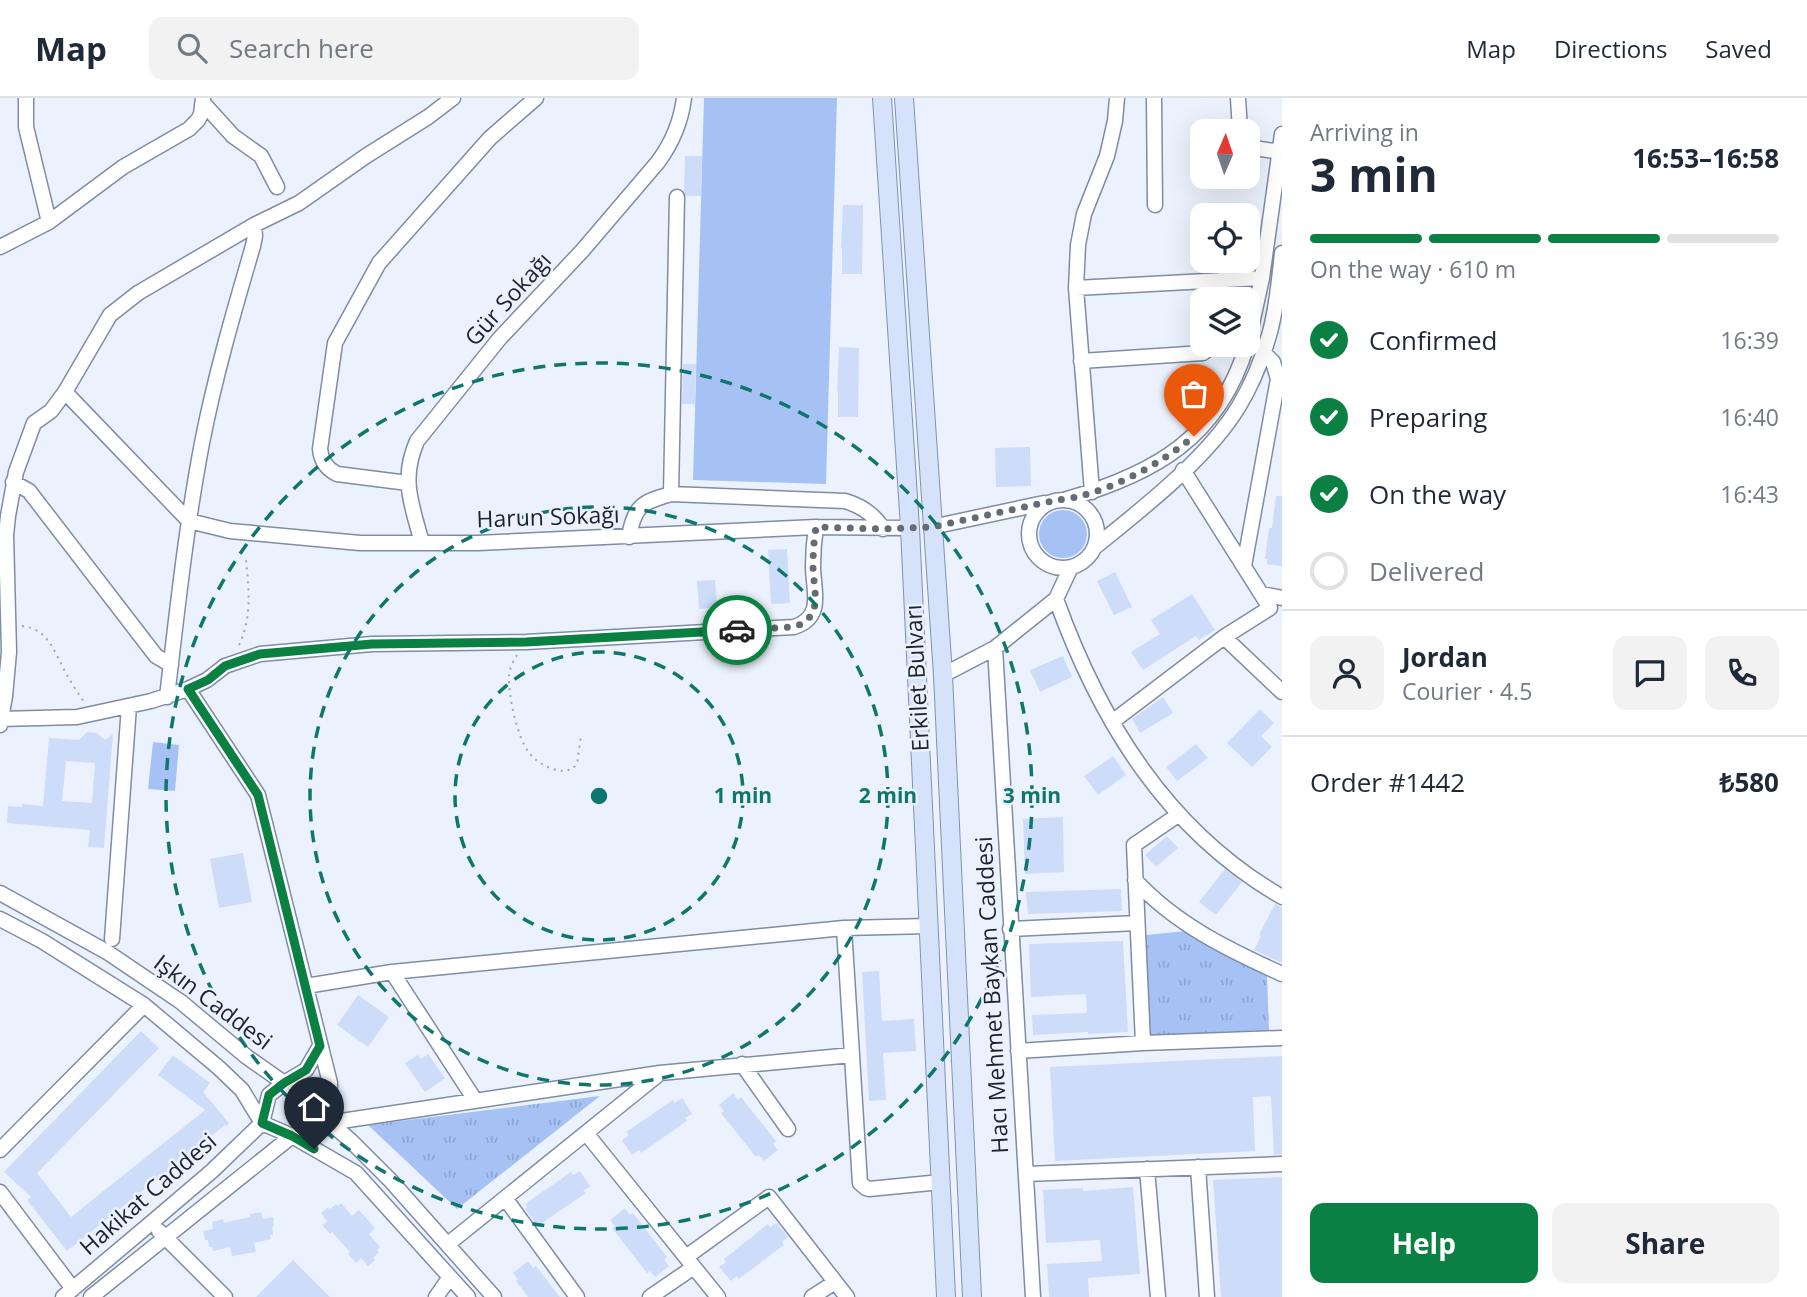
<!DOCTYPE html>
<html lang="en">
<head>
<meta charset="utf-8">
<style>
  :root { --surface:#fff; --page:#f2f2f3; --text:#1f2937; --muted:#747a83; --line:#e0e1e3; --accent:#0b8043 }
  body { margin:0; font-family:"Open Sans",sans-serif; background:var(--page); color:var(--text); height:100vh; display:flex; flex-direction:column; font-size:26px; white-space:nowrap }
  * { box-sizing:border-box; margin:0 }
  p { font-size:23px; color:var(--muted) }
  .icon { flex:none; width:38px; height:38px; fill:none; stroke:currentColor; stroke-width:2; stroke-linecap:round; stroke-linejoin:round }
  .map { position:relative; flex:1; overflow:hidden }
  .side { display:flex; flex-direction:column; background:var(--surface); width:525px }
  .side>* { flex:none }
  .needle { width:46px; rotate:2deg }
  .controls { position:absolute; left:1190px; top:21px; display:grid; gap:14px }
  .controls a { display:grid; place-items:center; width:70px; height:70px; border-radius:14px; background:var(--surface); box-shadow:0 7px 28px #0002; font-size:35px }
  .pin { position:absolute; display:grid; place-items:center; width:60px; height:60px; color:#fff; margin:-72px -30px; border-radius:50% 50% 50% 0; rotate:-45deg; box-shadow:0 0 7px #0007 }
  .pin .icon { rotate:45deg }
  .courier { position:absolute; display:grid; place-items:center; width:70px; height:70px; margin:-35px; border:5px solid #0b8043; border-radius:50%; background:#fff; color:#222; box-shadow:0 2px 9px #0007 }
  .head em { font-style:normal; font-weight:700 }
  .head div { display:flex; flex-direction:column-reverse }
  .head { display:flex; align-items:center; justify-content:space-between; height:119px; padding:0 28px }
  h1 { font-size:46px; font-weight:700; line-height:52px }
  .bar { display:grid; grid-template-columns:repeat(4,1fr); gap:10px 7px; align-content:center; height:84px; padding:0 28px }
  .bar i { height:9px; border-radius:5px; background:var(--line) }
  .bar .current { background:var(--accent) }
  .bar p { grid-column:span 4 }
  .line { display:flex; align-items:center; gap:18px; padding:0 28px; border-top:2px solid var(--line) }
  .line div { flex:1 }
  .round { display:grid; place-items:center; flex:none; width:74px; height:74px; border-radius:14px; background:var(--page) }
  ol { padding:0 28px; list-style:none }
  li { display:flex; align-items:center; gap:21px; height:77px }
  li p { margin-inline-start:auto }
  li .icon { padding:7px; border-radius:50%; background:var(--accent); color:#fff; stroke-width:4 }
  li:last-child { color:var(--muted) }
  li i { width:38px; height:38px; border:4px solid var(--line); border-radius:50% }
  .button { display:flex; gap:14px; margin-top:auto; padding:14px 28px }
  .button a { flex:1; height:80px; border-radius:14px; background:var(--accent); color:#fff; font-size:28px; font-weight:700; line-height:80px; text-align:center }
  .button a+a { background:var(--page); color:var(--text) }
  header { display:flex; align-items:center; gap:42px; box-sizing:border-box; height:98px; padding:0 35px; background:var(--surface); border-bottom:2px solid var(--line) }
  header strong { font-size:33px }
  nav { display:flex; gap:38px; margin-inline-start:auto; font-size:24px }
  .search { width:490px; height:63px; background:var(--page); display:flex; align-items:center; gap:18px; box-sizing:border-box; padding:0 24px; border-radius:14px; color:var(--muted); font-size:26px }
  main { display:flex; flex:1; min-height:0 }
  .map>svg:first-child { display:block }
  .grass { fill:#a6c2f5 }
  .park { fill:url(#park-tufts) }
  .building { fill:#cddcf8; fill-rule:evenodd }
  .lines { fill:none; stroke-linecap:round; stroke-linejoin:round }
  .minor-casing { stroke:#7f8ca4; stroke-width:17 }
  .major-casing { stroke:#8293b0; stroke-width:20 }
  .path { stroke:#a1a7b1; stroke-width:2; stroke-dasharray:2 5; stroke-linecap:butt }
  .minor { stroke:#fff; stroke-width:14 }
  .major { stroke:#d5e2fa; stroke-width:18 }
  .done { stroke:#656b75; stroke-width:7; stroke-dasharray:0 12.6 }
  .route { stroke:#0b8043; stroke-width:9 }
  .ring { fill:none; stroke:#0f766e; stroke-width:3.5; stroke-dasharray:12 9 }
  .labels { text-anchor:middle; stroke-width:5; stroke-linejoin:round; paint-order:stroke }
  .street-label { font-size:23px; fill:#1d232c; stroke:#ecf2fd }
  .centre { fill:#0f766e; stroke:#ecf2fd; stroke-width:3.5 }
  .ring-label { font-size:21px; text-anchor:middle; font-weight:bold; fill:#0f766e; stroke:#ecf2fd; stroke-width:5; stroke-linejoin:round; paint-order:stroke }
</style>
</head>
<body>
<header>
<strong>Map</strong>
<div class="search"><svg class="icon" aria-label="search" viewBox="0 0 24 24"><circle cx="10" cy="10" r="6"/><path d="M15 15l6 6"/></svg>Search here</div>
<nav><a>Map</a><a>Directions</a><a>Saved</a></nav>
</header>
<main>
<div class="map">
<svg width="1282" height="1199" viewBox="0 0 1282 1199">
  <defs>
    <pattern id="park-tufts" width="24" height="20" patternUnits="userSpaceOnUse" patternTransform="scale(1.75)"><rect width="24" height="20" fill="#a6c2f5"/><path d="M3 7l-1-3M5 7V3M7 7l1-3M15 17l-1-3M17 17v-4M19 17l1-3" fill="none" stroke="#8ea6d2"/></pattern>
  </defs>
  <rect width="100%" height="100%" fill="#ecf2fd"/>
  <path class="grass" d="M704 0H837L826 386 693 382Z
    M1039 436a24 24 0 1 1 48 0a24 24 0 1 1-48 0Z
    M153 644 179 647 175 693 148 691Z"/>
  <path class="park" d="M1186 833 1267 878 1269 932 1148 937 1146 837Z
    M600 998 457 1111 368 1027Z"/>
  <path class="building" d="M685 58H702L701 98H686L684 93Z
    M843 107H863L862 176H842V151L841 150Z
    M839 249 859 250 858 319H838V293H837Z
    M683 266H696L695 306H682Z
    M1030 349 1031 388 996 389 995 350Z
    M1276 398H1282V468L1267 466V461H1265L1269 430H1272Z
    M787 451 790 505 771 506 768 452Z
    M1115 474 1132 509 1114 517 1097 483Z
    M715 482 717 509 699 511 697 483Z
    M1192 496 1215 532 1199 542 1196 538 1143 572 1131 554 1160 536 1151 522Z
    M1063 558 1072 579 1040 594 1030 572Z
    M1163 599 1173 615 1140 635 1132 621Z
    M1260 611 1274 625 1261 638 1272 649 1252 669 1227 645Z
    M87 634 97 635 105 642 113 636 104 750 88 749 90 732 7 725 8 708 22 709V706L43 708 49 640 79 642ZM66 663 95 665 92 705 62 703Z
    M1196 646 1208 660 1177 683 1166 669Z
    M1113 658 1126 677 1098 697 1084 678Z
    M1063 719 1064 774 1025 776 1023 721Z
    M1167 738 1178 750 1156 769 1145 757Z
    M243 755 252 804 219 810 210 761Z
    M1225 771 1242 784 1216 817 1199 804Z
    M1121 791 1122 813 1028 816 1026 794Z
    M1275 806 1282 809V865L1254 852 1261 838 1259 837Z
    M1123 843 1128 934 1088 936V934L1033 937 1032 917 1087 915 1086 896 1031 899 1029 846Z
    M879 873 882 923 914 921 916 953 883 955 886 1002 869 1003 862 874Z
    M358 897 389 919 368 949 337 927Z
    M141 933 159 950 37 1075 71 1119 205 1012 158 977 173 957 210 985 203 994 229 1025 227 1028 225 1027 67 1153 27 1102 31 1099 4 1074Z
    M428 956 445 980 425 994 405 965 418 957 421 961Z
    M1282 958V1056L1274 1057 1271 998 1253 999 1255 1053 1055 1063 1050 969Z
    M733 995 738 1002 741 999 776 1043 773 1046 778 1052 764 1063 759 1057 756 1059 721 1015 724 1013 719 1007Z
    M682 1000 692 1016 685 1020 687 1023 641 1055 639 1052 632 1057 622 1042 629 1037 626 1034 673 1002 675 1005Z
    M580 1073 590 1088 583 1093 586 1095 539 1127 537 1124 536 1126 525 1111 527 1109 525 1106 571 1074 573 1077Z
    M1282 1079V1199H1221L1213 1082Z
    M1133 1089 1140 1176 1088 1180 1089 1199H1049L1047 1166 1102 1163 1100 1142 1046 1145 1043 1092 1083 1090V1093Z
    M341 1105 352 1118 359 1112 375 1130 369 1136 380 1149 377 1152 379 1154 373 1160 375 1162 368 1168 361 1160 356 1165 348 1156 350 1154 332 1134 330 1136 322 1127 327 1123 321 1115 328 1109 330 1111 336 1106 338 1108Z
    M625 1110 630 1117 633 1115 667 1159 664 1162 669 1168 655 1179 650 1173 647 1175 612 1130 615 1128 610 1122Z
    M261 1114 263 1121 273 1119 274 1128 272 1129 273 1137H270L271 1141 254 1145 256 1154 232 1158 230 1149 213 1153 212 1149H209L208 1142H205L203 1133 213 1131 212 1124 223 1121 224 1125 231 1123 250 1119V1116Z
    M777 1125 788 1139 782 1144 784 1147 739 1181 737 1178 731 1183 719 1169 726 1164 724 1161 768 1126 770 1129Z
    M293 1162 330 1199H256Z
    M528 1163 533 1170 536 1168 560 1199H528L516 1183 518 1181 513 1175Z"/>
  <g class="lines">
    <g class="minor-casing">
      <path id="minor" d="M26 0V29L49 124
        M1154 0 1155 107
        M1238 0 1240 33
        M204 6 233 38 261 58 277 89
        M1248 49 1280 54
        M0 149 49 124 123 69 189 31 198 22 201 16 203 0
        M1220 182 1222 201
        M1076 190 1262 180
        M1248 244 1262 180 1282 36
        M1081 263 1203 255 1214 247
        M65 294 189 423 230 433 360 445H478L816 429 910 430
        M13 384 29 393 156 558 171 567
        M408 385 337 376C327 371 321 363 320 351L335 245 379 165 490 40 536 0
        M1092 394 1076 190 1078 147 1084 116 1107 58 1115 23 1117 0
        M671 396 845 403C862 408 874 416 883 431
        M1067 401C1154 376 1219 340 1247 247
        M1029 436a34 34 0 1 1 68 0a34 34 0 1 1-68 0Z
        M932 429 1044 405
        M629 439C634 408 642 404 671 396L677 99
        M422 445C412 407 400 382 417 343L500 240 582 153 658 64C672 45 681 24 684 0
        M1095 449C1142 411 1208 360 1239 308 1253 285 1263 259 1270 234 1277 208 1279 182 1282 155
        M1244 468 1278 281 1273 264 1263 254
        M1262 496 1282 500
        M1056 501C1100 623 1167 733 1282 799
        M1224 539 1282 594
        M995 550 1033 1199
        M943 577 995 550 1056 501 1071 469
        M167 599C177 514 186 429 202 345 215 278 234 213 253 148L255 138 254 127
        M0 621 77 619 151 603 188 591 207 582 225 568 260 556 372 546 526 544 794 529C825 519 813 492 813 468 813 455 814 442 816 429
        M1112 624 1224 539 1270 510 1183 372
        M0 627 5 598 9 554 6 437 8 418 16 374 34 325 51 313 65 294 110 217 138 195 254 127 299 105 366 58 428 19 453 0
        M1135 782C1175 826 1229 852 1282 876
        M0 795 107 854 181 904 247 959 284 985 350 1042 391 1083 494 1199
        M0 821 42 843 144 907 219 970 242 992 262 1025 292 1038 356 1075 468 1199
        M844 830 860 1085 866 1090 869 1091 941 1084
        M1010 831 1137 825
        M112 841 129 608
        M392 874 475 1002
        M306 888 392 874 844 830 929 828
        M1143 945 1134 747 1178 717
        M1018 953 1143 945 1282 940
        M742 966 788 1031
        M328 1025 660 975 852 957
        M586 1035 718 1199
        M0 1052 144 907
        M1198 1069 1207 1199
        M1147 1071 1158 1199
        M1026 1076 1282 1066
        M0 1094 73 1191
        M505 1100 577 1199
        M159 1133 225 1199
        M448 1146 659 976
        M686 1159 769 1099 847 1199
        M63 1199 151 1125 212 1073 262 1025 269 997 284 985 306 972 320 948
        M91 1199 292 1038 328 1025 330 985 258 697 188 591
        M436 1199 450 1179
        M650 1199 694 1169
        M812 1199 835 1184"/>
    </g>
    <g class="major-casing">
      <path id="major" d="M882 0 910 430 946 1199
        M904 0 943 577 972 1199"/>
    </g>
    <path class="path" d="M22 528C49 531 54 554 66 575 71 585 78 595 84 604
      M239 547C252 520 249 491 246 462
      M517 557C513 563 510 570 509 577 508 597 517 640 530 656 536 663 544 668 553 671 563 674 570 674 577 666L581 638"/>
    <use href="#minor" class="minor"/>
    <use href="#major" class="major"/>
  </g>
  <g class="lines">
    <path class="done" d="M737 532 794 529C825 519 813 492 813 468 813 455 814 442 816 429L883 431 932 429 1057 402C1100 399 1162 366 1194 338"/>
    <path class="route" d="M314 1051 292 1038 262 1025 269 997 284 985 306 972 320 948 258 697 188 591 208 582 225 568 260 556 372 546 526 544 737 532"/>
  </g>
  <g class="ring">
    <circle cx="599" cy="698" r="144"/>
    <circle cx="599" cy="698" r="289"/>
    <circle cx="599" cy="698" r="433"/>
  </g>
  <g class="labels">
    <g class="street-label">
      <text transform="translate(508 201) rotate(-48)" y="8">Gür Sokağı</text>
      <text transform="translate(548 419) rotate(-2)" y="8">Harun Sokağı</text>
      <text transform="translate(917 580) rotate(-93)" y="8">Erkilet Bulvarı</text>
      <text transform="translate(992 897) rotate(-93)" y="8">Hacı Mehmet Baykan Caddesi</text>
      <text transform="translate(213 904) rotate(37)" y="8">Işkın Caddesi</text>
      <text transform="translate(148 1096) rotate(-41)" y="8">Hakikat Caddesi</text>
    </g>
  </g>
  <circle cx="599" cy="698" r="10" class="centre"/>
  <g class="ring-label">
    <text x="743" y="705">1 min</text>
    <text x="888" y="705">2 min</text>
    <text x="1032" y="705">3 min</text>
  </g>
</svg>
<div class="controls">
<a><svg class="needle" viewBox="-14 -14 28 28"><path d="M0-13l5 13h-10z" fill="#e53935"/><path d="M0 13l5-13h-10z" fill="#747a83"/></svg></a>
<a><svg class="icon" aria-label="locate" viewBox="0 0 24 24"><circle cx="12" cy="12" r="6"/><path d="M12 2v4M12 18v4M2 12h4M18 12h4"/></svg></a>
<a><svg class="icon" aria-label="layers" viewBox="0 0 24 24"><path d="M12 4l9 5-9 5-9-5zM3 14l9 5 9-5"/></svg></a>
</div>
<div class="pin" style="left:1194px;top:338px;background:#ea580c"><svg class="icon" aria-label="bag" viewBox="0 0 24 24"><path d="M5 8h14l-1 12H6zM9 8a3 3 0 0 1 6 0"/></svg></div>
<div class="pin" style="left:314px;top:1051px;background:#1f2937"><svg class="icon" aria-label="home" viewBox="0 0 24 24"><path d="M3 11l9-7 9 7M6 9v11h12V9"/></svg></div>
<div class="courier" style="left:737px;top:532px"><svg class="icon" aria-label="car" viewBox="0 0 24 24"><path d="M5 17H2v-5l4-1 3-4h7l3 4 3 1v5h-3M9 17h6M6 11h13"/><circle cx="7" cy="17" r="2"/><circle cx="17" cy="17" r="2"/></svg></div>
</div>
<section class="side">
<div class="head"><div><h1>3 min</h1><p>Arriving in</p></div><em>16:53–16:58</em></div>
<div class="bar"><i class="current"></i><i class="current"></i><i class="current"></i><i></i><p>On the way · 610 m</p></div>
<ol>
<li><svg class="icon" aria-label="check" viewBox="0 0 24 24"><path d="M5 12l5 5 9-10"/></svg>Confirmed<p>16:39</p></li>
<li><svg class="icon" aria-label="check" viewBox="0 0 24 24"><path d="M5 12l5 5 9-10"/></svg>Preparing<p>16:40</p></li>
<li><svg class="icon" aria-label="check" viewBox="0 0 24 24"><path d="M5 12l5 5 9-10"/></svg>On the way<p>16:43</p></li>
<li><i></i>Delivered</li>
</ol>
<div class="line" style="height:126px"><a class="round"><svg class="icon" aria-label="person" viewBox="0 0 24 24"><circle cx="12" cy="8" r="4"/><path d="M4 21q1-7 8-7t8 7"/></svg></a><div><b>Jordan</b><p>Courier · 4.5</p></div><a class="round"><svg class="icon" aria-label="chat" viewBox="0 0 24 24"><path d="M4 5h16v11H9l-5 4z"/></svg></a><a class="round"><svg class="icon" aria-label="phone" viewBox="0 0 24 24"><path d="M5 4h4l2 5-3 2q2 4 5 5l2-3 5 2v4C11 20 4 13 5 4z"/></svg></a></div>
<div class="line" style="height:91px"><div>Order #1442</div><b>₺580</b></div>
<div class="button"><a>Help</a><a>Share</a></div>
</section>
</main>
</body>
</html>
